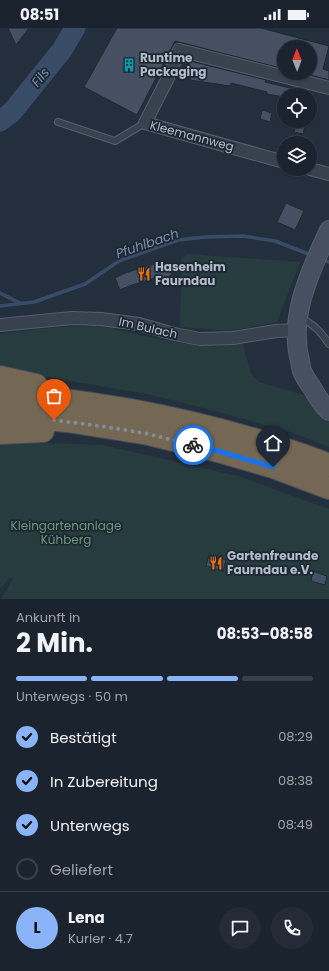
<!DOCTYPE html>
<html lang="de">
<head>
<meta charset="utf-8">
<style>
  :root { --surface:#1b232e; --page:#242b36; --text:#f1f3f6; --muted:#a0a4aa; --line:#39404a; --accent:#8ab4f8 }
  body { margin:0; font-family:Poppins,sans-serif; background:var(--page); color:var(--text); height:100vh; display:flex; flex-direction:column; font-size:15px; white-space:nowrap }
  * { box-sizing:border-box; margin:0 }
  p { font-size:13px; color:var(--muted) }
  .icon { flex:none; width:22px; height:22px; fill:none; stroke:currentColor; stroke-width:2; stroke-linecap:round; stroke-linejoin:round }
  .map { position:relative; height:571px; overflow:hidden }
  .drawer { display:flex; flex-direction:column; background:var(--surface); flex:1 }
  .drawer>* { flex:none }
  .needle { width:26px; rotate:359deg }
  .buttons { position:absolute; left:277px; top:12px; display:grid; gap:8px }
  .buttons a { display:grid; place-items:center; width:40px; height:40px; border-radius:50%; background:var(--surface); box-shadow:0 1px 3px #0004,0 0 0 1px var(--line); font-size:20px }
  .pin { position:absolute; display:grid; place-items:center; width:34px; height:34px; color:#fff; margin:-41px -17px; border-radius:50% 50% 50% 0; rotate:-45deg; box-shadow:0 0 4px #0007 }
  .pin .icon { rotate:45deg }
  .courier { position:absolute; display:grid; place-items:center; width:40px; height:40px; margin:-20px; border:3px solid #1a73e8; border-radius:50%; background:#fff; color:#222; box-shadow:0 1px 5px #0007 }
  .overview em { font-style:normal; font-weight:700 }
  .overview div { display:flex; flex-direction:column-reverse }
  .overview { display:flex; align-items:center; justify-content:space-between; height:68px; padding:0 16px }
  h1 { font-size:26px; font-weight:700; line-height:30px }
  .bar { display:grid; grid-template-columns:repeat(4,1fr); gap:6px 4px; align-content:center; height:48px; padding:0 16px }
  .bar i { height:5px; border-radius:3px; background:var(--line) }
  .bar .current { background:var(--accent) }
  .bar p { grid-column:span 4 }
  .line { display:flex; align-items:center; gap:10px; padding:0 16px; border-top:1px solid var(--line) }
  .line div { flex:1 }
  .round { display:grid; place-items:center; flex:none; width:42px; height:42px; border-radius:21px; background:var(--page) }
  ol { padding:0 16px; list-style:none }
  li { display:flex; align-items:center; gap:12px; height:44px }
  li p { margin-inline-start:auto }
  li .icon { padding:4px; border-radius:50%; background:var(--accent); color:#111; stroke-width:4 }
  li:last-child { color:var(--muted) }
  li i { width:22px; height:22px; border:2px solid var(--line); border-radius:50% }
  .status { display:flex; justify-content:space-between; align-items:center; height:28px; padding:0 20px; background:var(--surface); direction:ltr }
  .status svg { height:11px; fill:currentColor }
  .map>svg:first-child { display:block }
  .green { fill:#263c3f }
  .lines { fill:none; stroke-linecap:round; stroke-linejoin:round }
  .stream { stroke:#394c67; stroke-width:3.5 }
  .river { stroke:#394c67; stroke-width:21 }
  .building { fill:#455162; stroke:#1f2835 }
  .lane-casing { stroke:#565f6c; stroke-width:8 }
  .street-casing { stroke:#565f6c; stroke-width:14 }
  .secondary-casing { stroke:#565f6c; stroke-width:20 }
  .highway-casing { stroke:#434c59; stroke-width:24 }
  .lane { stroke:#38414e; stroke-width:6 }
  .street { stroke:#38414e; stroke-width:12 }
  .secondary { stroke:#465061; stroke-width:18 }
  .highway { stroke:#746855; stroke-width:22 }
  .done { stroke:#828b98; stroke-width:4; stroke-dasharray:0 7.2 }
  .route { stroke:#1a73e8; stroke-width:5 }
  .labels { text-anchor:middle; stroke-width:3.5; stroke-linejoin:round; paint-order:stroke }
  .poi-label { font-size:12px; font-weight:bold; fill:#b4bcc9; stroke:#1d2633; text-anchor:start }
  .street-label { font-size:12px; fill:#b4bcc9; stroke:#1d2633 }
  .park-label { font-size:12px; fill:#6b9a76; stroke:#1d2633 }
  .water-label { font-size:13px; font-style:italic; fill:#7c92b1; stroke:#1d2633 }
</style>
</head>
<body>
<div class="status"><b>08:51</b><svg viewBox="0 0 49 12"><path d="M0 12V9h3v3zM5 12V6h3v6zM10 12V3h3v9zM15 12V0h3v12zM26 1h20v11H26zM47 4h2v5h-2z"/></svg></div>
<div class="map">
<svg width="329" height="571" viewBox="0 0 329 571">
  <rect width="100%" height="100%" fill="#242f3e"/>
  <path class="green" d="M187 226 300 234 277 294 230 303 180 299 181 231Z
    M102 298C128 304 155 311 181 315 202 318 223 318 243 316L251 346 259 354 304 367 312 378 329 391V419L293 405 219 384 151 367 70 353 0 339V306L60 299Z
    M0 413 103 417 238 448 329 481V571H1L13 551 10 549 0 561Z"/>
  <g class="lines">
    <path class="stream" d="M321 231 329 234
      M0 265 20 275
      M0 278 34 274 85 256 119 233 178 212 205 209 243 208 275 213 311 227"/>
    <path class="river" d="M0 93 12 84 62 22 75 0"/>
  </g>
  <path class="building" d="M8 0H29L16 17Z
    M117 0H261L329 18 323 41 329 43V52L310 47V19H284V41L175 13 137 87 84 59Z
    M190 33 266 52 265 54 302 63 301 67H284V69L267 66V64L231 55 230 58 190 52 191 48 187 47Z
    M262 82 272 85 270 94 260 91Z
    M297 93H306L303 106 294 104Z
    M286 175 304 183 295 202 277 194Z
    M164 233 167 239 169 238 172 247 162 251 161 248 129 258 120 262 115 250 125 245Z
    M209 527 226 532 223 543 206 538Z
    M313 543 327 548 325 557 311 553Z"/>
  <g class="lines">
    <g class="lane-casing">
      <path id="lane" d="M58 94 115 113 145 95
        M300 290C313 295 322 305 329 316"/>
    </g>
    <g class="street-casing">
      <path id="street" d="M284 134 145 95 168 50 179 22 329 60
        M310 141 329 146
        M0 297 72 290 101 291 139 296 174 306 200 311 233 310 276 303 296 302"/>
    </g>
    <g class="secondary-casing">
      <path id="secondary" d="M329 202C311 242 288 288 300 333 301 337 301 342 303 345 305 350 308 354 311 358 316 367 321 376 329 383"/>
    </g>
    <g class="highway-casing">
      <path id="highway" d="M0 349 36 357
        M0 366C89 372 177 388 263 414 285 421 307 428 329 437
        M0 387 67 393 149 406 218 423 273 439 329 460
        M0 405 43 403"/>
    </g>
    <use href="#lane" class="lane"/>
    <use href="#street" class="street"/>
    <use href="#secondary" class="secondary"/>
    <use href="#highway" class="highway"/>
  </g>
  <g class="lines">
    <path class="done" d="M54 392 107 399 149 406 193 417"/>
    <path class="route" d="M193 417 218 423 273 439"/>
  </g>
  <defs>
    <g id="building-bare" transform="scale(1.08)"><path d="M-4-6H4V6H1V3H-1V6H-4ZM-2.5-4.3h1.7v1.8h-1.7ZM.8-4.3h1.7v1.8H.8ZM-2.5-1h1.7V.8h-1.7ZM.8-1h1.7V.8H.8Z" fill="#0f9aa8" stroke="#1d2633" stroke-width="2.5" paint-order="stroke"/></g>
    <g id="restaurant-bare" transform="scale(1.08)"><path d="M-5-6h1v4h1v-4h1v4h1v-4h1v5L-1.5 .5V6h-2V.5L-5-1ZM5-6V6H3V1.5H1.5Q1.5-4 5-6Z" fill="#e8710a" stroke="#1d2633" stroke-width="2.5" paint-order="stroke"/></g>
  </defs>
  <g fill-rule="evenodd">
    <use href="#building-bare" x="129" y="37"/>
    <use href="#restaurant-bare" x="144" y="246"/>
    <use href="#restaurant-bare" x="216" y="535"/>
  </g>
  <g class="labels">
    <g class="poi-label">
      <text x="140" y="34">Runtime<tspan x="140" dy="14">Packaging</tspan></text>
      <text x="155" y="243">Hasenheim<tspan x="155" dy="14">Faurndau</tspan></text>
      <text x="227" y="532">Gartenfreunde<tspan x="227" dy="14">Faurndau e.V.</tspan></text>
    </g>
    <g class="street-label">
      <text transform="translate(192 108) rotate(15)" y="4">Kleemannweg</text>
      <text transform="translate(148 300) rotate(13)" y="4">Im Bulach</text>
    </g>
    <g class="park-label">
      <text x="66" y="502">Kleingartenanlage<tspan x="66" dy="14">Kühberg</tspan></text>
    </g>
    <g class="water-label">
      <text transform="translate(40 49) rotate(-51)" y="5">Fils</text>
      <text transform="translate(147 215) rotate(-19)" y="5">Pfuhlbach</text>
    </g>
  </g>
</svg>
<div class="buttons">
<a><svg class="needle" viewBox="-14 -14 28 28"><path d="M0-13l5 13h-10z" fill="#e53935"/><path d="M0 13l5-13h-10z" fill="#a0a4aa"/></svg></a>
<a><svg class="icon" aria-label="locate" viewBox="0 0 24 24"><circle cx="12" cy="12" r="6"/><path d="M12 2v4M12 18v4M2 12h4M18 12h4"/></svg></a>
<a><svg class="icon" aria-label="layers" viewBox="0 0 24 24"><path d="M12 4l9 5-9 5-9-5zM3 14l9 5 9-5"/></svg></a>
</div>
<div class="pin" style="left:54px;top:392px;background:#ea580c"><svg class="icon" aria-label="bag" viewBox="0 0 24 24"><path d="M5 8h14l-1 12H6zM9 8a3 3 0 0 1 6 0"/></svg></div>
<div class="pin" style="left:273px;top:439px;background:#1f2937"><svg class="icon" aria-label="home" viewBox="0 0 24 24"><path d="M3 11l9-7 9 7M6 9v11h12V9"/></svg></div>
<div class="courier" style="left:193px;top:417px"><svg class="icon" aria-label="bike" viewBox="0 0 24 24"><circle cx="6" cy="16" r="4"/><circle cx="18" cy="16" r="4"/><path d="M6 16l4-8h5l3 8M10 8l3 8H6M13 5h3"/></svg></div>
</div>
<section class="drawer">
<div class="overview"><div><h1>2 Min.</h1><p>Ankunft in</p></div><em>08:53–08:58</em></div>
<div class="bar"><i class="current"></i><i class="current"></i><i class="current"></i><i></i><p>Unterwegs · 50 m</p></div>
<ol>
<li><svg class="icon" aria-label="check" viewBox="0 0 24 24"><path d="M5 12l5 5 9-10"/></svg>Bestätigt<p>08:29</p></li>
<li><svg class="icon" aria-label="check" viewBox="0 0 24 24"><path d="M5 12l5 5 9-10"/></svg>In Zubereitung<p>08:38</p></li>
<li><svg class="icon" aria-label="check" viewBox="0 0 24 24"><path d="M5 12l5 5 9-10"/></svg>Unterwegs<p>08:49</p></li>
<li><i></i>Geliefert</li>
</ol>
<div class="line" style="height:72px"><b class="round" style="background:var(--accent);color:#111">L</b><div><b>Lena</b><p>Kurier · 4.7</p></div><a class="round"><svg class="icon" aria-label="chat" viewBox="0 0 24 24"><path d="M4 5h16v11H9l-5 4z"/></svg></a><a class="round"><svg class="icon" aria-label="phone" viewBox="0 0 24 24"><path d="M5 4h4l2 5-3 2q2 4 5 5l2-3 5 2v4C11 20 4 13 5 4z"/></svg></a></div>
</section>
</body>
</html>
